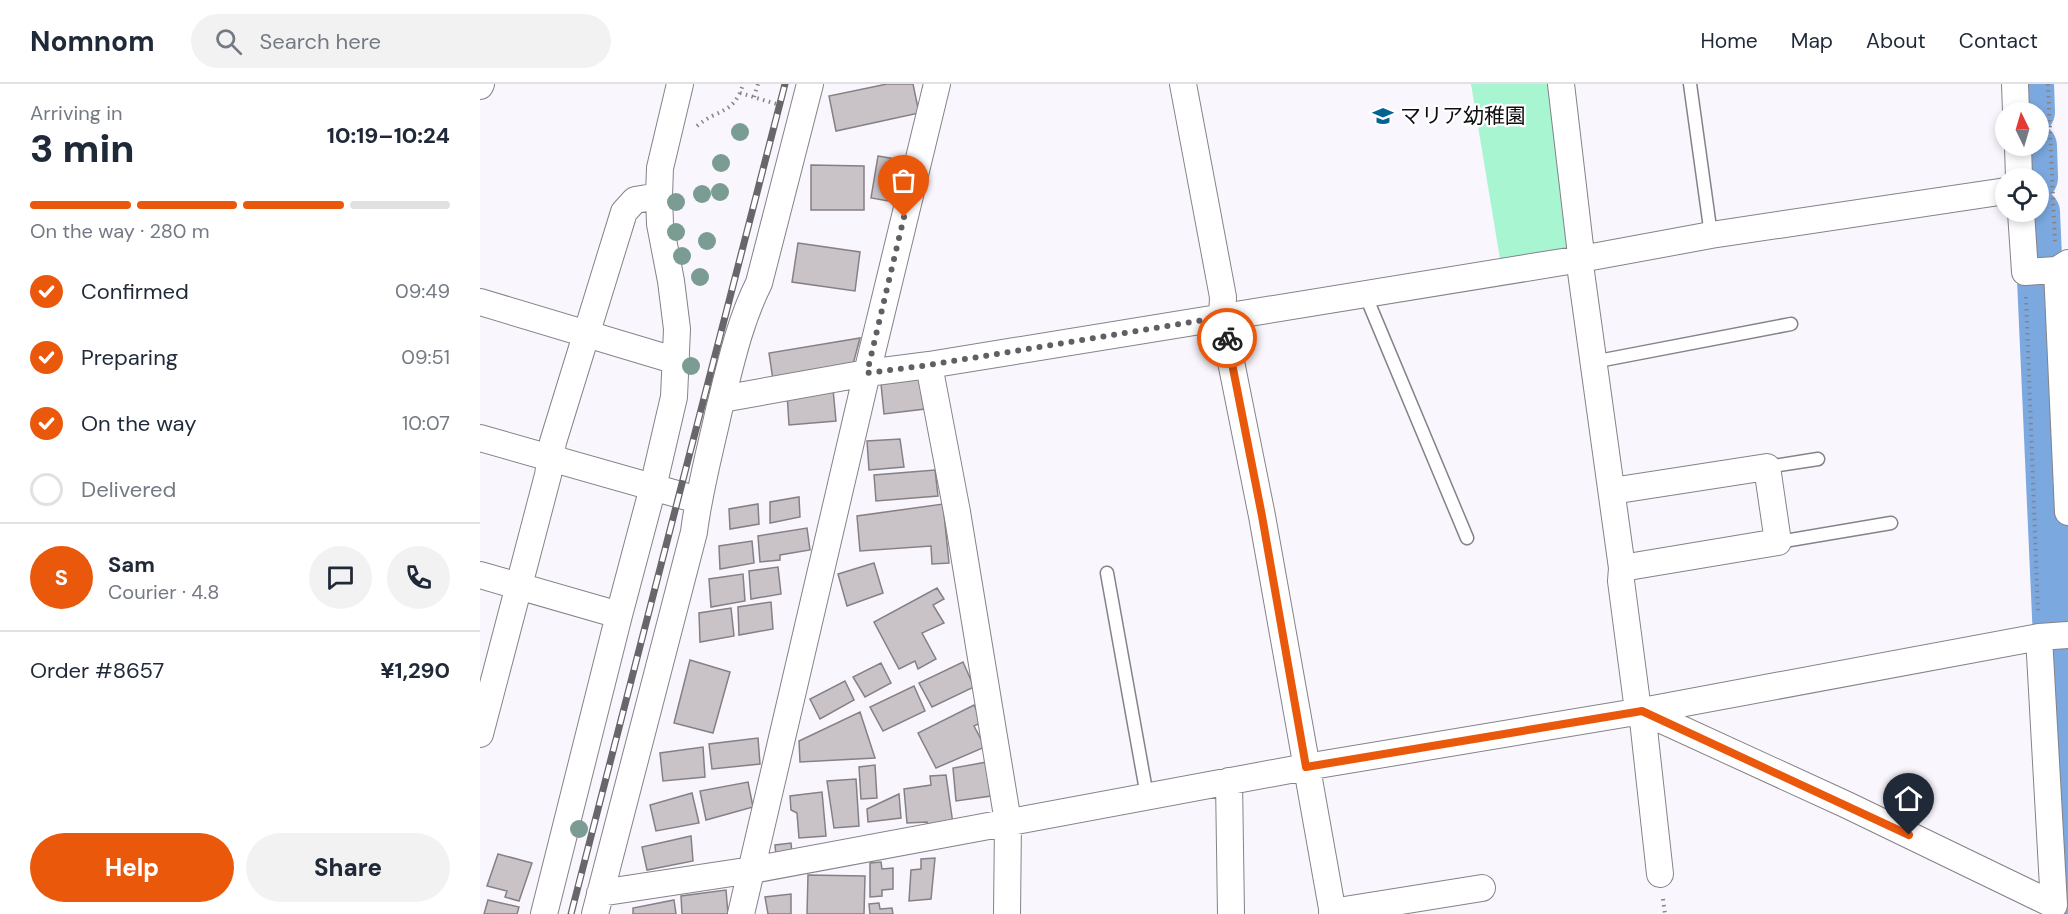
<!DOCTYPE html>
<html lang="en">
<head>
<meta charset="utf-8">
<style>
  :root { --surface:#fff; --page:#f2f2f3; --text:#1f2937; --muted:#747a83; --line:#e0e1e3; --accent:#ea580c }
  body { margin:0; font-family:"DM Sans","Noto Sans JP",sans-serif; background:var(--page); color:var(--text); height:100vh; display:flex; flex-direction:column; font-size:22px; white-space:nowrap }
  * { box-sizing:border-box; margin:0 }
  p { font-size:20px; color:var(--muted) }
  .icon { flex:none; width:33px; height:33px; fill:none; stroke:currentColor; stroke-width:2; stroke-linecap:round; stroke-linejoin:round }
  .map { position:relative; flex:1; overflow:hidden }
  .panel { display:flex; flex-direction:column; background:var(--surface); width:480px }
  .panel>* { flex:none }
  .needle { width:39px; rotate:355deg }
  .buttons { position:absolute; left:1515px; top:18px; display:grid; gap:12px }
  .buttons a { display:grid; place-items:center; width:54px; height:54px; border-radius:50%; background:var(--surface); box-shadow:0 3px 9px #0003; font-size:30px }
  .pin { position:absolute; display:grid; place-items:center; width:51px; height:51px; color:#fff; margin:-62px -26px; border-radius:50% 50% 50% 0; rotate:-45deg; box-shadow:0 0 6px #0007 }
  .pin .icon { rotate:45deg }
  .courier { position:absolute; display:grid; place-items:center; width:60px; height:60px; margin:-30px; border:4px solid #ea580c; border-radius:50%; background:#fff; color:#222; box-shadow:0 2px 8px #0007 }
  .headline em { font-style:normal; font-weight:800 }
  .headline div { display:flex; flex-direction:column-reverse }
  .headline { display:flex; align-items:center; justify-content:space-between; height:102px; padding:0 30px }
  h1 { font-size:39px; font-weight:800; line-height:45px }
  .bar { display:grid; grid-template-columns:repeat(4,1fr); gap:9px 6px; align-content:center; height:72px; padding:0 30px }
  .bar i { height:8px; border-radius:4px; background:var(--line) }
  .bar .current { background:var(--accent) }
  .bar p { grid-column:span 4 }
  .line { display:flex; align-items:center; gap:15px; padding:0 30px; border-top:2px solid var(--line) }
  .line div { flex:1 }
  .round { display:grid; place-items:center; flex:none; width:63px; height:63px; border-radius:32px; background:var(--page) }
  ol { padding:0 30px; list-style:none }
  li { display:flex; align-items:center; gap:18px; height:66px }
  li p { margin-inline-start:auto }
  li .icon { padding:6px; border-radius:50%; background:var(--accent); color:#fff; stroke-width:4 }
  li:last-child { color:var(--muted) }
  li i { width:33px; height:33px; border:3px solid var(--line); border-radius:50% }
  .button { display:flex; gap:12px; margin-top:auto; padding:12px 30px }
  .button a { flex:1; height:69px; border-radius:36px; background:var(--accent); color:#fff; font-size:24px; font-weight:800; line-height:69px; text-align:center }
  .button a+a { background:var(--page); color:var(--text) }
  header { display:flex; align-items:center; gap:36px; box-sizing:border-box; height:84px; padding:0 30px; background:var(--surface); border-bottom:2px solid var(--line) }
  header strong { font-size:28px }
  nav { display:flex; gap:33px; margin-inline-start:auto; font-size:21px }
  .search { width:420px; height:54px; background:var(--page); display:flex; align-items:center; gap:15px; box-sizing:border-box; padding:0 21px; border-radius:33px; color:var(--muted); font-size:22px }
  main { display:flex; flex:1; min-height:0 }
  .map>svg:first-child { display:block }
  .green { fill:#a8f5d2 }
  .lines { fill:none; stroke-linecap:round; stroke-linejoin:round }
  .river { stroke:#7ba8df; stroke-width:46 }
  .building { fill:#c9c3c8; stroke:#858085; stroke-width:1.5 }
  .lane-casing { stroke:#858288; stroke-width:15 }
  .street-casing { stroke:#858288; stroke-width:28 }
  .path { stroke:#878489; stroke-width:4; stroke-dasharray:1.5 4.5; stroke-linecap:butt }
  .lane { stroke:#fff; stroke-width:12 }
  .street { stroke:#fff; stroke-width:26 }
  .rail-casing { stroke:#68666a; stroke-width:7 }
  .rail { stroke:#fff; stroke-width:4.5; stroke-dasharray:14; stroke-linecap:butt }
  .tree { fill:#7a9c92 }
  .done { stroke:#615f64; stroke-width:6; stroke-dasharray:0 10.8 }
  .route { stroke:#ea580c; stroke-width:8 }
  .labels { text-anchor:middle; stroke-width:4.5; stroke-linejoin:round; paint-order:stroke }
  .poi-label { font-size:21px; fill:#0f0e11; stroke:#fff; text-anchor:start }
</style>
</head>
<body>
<header>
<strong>Nomnom</strong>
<div class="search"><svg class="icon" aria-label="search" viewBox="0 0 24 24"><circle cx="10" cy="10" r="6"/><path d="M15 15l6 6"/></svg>Search here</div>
<nav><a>Home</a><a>Map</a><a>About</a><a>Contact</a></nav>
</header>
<main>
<section class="panel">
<div class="headline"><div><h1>3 min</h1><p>Arriving in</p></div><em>10:19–10:24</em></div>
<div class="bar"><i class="current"></i><i class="current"></i><i class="current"></i><i></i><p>On the way · 280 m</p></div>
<ol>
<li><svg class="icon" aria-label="check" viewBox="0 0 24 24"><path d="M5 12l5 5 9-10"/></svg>Confirmed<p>09:49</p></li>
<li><svg class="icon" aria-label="check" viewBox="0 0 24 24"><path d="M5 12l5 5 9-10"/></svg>Preparing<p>09:51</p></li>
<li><svg class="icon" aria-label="check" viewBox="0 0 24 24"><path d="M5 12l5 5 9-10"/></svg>On the way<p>10:07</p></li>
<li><i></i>Delivered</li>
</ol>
<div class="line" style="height:108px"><b class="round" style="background:var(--accent);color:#fff">S</b><div><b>Sam</b><p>Courier · 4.8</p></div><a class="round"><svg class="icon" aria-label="chat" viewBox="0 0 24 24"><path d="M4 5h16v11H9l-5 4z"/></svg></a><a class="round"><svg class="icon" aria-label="phone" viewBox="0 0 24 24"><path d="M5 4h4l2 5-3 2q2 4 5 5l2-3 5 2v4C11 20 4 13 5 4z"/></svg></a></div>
<div class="line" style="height:78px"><div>Order #8657</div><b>¥1,290</b></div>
<div class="button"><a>Help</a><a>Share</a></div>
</section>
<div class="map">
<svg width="1588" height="830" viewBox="0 0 1588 830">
  <rect width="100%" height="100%" fill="#faf6fd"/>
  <path class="green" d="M991 0H1073L1093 161 1084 171 1021 181Z"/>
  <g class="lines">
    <path class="river" d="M1551 0 1552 28
      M1554 62 1555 94
      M1557 128 1588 824"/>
  </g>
  <path class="building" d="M407 0H433L439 29 356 47 349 12Z
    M398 72 422 76 414 118 391 114Z
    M331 81 384 82V126H331Z
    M318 159 380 168 375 207 312 198Z
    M380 254 372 284 293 296 289 269Z
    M441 295 445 325 404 330 401 300Z
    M353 305 356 337 309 341 307 309Z
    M420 355 424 383 389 386 387 357Z
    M455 386 458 412 396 417 394 391Z
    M319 413 320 433 290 439V418Z
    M278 420 279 440 250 445 249 425Z
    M463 420 469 479 452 480 451 462 380 467 377 432Z
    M327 444 330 466 300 471V476L280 478 278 452Z
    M272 457 274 479 240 485 239 462Z
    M394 479 403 509 367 522 358 490Z
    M298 483 301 510 271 515 269 487Z
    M263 490 265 517 231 523 229 495Z
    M457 504 464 515 453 521 464 539 442 549 456 575 438 585 435 577 419 585 394 538Z
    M291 518 293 545 259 551 258 523Z
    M251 524 254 552 220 558 219 529Z
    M210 576 250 588 233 649 194 639Z
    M483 578 494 603 452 623 439 599Z
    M401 579 411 599 385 613 373 593Z
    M365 597 374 616 340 635 330 615Z
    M434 602 445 627 403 647 390 623Z
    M494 621 502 638 494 642 505 663 456 684 438 649Z
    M380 628 395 674 320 678 319 657Z
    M278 654 280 680 232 685 229 660Z
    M223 663 225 693 183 697 180 669Z
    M507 678 511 712 476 717 473 684Z
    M395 681 397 714 381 715 379 683Z
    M466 691 473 740 447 744V738L427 739 424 705 451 701 450 692Z
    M376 695 379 742 354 744 347 697Z
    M268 698 273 723 226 736 220 707Z
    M342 708 346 752 319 754 317 729 311 726 310 712Z
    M212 709 219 739 176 747 170 721Z
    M419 710 421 734 388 738 387 725Z
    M211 752 213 777 167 786 162 763Z
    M311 759 312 770 296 772 295 761Z
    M18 770 52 779 39 817 25 813 27 807 7 802Z
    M455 774 451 815 429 817 431 786 441 785V775Z
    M401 778 402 785 413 784V805L402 806V812L390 813V779Z
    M328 791 385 792 384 830H327Z
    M246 806 248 830H202L201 812Z
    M311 810V830H288L285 813Z
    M8 816 39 823 37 830H4Z
    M194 816 196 830H153V824Z
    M399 819 400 825 412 824 413 830H390L389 820Z"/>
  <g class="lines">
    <g class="lane-casing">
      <path id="lane" d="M1210 0 1231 151
        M885 210 987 454
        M1113 278 1311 240
        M1287 383 1338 375
        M1298 458 1411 439
        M627 489 667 712"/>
    </g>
    <g class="street-casing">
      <path id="street" d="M703 0 743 213 742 233 782 432 853 830
        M1081 0 1100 162 1101 188 1142 484 1141 497 1157 619 1162 627 1180 790
        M1535 0 1536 28
        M0 2 1 0
        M1538 62 1539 94
        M1541 128 1545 188 1577 186 1588 179
        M1577 186 1588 428
        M0 218 197 277
        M449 281 477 428 528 738 527 830
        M242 315 387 289 449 281 1101 175 1231 151 1526 107
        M0 354 218 416
        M1132 407 1287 383 1298 458 1142 484
        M0 491 139 531
        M1162 627 1367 721 1574 821 1559 553
        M0 650 68 391 73 358 144 128 155 116 179 112
        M749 697 751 830
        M120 809 272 786 826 683 1162 627 1559 553 1588 551
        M852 828 1002 804
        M64 830 139 531 173 403 194 313 197 245 191 197 180 140 179 112 180 84 200 0
        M115 830 214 448C219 407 230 367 239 326 250 283 259 239 279 199L330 0
        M261 830 387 289 457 0"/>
    </g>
    <path class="path" d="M1568 0 1575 158
      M260 9 300 21
      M274 13 278 0
      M217 42C238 24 254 31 263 0
      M1546 213 1558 529
      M1183 815 1185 830"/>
    <use href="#lane" class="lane"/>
    <use href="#street" class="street"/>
    <g class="rail-casing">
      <path id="rail" d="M91 830 305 0"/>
    </g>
    <use href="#rail" class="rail"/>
  </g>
  <g class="tree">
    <circle cx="260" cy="48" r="9"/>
    <circle cx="241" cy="79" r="9"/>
    <circle cx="240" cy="108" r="9"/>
    <circle cx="222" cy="110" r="9"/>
    <circle cx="196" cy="118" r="9"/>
    <circle cx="196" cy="148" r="9"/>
    <circle cx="227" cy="157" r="9"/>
    <circle cx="202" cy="172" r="9"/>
    <circle cx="220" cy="193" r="9"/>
    <circle cx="211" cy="282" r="9"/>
    <circle cx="99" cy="745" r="9"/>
  </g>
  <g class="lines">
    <path class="done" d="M424 133 387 289 449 281 742 233 747 254"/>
    <path class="route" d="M747 254 782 432 826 683 1162 627 1429 751"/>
  </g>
  <defs>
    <g id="school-bare" transform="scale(1.62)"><path d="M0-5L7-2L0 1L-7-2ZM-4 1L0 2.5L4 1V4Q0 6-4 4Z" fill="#036493" stroke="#fff" stroke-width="2.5" paint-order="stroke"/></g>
  </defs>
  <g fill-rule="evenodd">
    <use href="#school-bare" x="903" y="32"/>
  </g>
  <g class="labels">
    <g class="poi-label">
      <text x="920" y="39">マリア幼稚園</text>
    </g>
  </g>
</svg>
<div class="buttons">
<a><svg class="needle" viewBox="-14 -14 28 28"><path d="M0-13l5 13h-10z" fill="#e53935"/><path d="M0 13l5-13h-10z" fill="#747a83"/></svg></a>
<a><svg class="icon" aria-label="locate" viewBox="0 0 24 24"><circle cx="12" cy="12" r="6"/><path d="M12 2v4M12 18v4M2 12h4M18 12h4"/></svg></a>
</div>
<div class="pin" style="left:424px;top:133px;background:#ea580c"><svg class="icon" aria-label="bag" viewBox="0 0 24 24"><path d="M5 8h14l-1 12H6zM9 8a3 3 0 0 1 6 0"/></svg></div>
<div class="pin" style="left:1429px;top:751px;background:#1f2937"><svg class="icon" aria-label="home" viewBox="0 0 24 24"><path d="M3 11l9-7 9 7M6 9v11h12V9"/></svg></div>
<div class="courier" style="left:747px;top:254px"><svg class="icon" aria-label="bike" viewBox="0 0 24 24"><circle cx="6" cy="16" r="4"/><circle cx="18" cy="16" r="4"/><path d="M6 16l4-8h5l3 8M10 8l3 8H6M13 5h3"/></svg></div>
</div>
</main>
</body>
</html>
